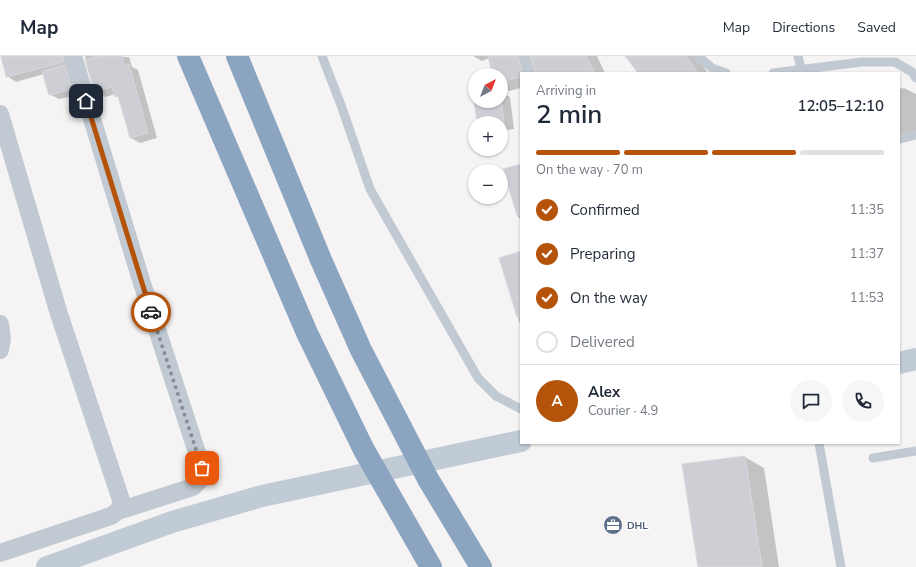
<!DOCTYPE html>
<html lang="en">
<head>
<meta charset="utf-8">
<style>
  :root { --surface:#fff; --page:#f6f6f7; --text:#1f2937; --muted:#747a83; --line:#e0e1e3; --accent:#b45309 }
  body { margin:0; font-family:"Nunito Sans",sans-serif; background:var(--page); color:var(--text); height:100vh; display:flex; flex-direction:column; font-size:15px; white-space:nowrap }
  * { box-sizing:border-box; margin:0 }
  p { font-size:13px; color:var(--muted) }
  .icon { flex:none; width:22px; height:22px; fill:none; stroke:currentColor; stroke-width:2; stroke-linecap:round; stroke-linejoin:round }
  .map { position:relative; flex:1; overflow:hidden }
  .panel { position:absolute; left:520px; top:16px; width:380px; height:372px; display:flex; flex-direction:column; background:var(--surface); border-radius:0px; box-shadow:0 1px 3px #0004 }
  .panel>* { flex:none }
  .needle { width:26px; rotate:42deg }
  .buttons { position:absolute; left:468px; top:12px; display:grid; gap:8px }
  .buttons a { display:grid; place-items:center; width:40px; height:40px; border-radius:50%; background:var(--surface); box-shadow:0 1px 3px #0004; font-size:20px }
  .pin { position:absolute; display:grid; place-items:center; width:34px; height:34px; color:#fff; margin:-17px; border-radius:8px; box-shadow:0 2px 6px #0006 }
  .courier { position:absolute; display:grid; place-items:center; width:40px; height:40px; margin:-20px; border:3px solid #b45309; border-radius:50%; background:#fff; color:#222; box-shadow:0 1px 5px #0007 }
  .overview em { font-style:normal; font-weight:600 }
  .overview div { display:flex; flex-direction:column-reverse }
  .overview { display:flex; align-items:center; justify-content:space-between; height:68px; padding:0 16px }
  h1 { font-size:26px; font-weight:600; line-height:30px }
  .bar { display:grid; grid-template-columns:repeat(4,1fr); gap:6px 4px; align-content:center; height:48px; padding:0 16px }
  .bar i { height:5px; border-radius:3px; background:var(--line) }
  .bar .current { background:var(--accent) }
  .bar p { grid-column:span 4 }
  .line { display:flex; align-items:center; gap:10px; padding:0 16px; border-top:1px solid var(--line) }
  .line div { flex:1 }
  .round { display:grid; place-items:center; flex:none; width:42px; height:42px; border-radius:21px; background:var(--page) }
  ol { padding:0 16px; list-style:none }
  li { display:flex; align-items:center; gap:12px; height:44px }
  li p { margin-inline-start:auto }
  li .icon { padding:4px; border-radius:50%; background:var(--accent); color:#fff; stroke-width:4 }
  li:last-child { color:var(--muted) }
  li i { width:22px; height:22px; border:2px solid var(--line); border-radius:50% }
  header { display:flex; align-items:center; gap:24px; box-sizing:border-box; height:56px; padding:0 20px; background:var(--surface); border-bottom:1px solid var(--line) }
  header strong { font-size:19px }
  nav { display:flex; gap:22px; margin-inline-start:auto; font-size:14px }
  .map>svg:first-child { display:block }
  .shadow { fill:#0003 }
  .building { fill:#cdcfd5; stroke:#d7d9de }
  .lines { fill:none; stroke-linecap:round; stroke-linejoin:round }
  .lane { stroke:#c1cad2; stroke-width:9 }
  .street { stroke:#c1cad2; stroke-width:18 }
  .secondary { stroke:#c1cbd6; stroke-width:22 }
  .highway { stroke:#8ba5c1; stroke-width:22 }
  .done { stroke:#868d94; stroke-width:4; stroke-dasharray:0 7.2 }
  .route { stroke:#b45309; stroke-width:5 }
  .labels { text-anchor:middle; stroke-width:3.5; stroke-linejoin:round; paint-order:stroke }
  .service-label { font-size:10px; font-weight:bold; fill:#4e5e75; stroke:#fff; text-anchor:start }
</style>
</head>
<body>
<header>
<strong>Map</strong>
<nav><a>Map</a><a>Directions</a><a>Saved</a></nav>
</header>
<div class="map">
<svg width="916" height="511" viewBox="0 0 916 511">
  <rect width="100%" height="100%" fill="#f5f3f3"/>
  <path class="shadow" d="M4 0H73L81 38 59 43 49 38 44 18 16 26 7 20Z
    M85 0 129 1 132 11 138 14 157 82 140 87 131 82 120 43 115 38 105 41 96 35Z
    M473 0H597L605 17H521V32L509 35 501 30V19H494L489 2 482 5Z
    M626 0H696L708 17H639Z
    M904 32 916 38V79L899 82V33Z
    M501 36 510 41 514 73 501 75V67H478L474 38 475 45H501Z
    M521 109V163L518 161 504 114Z
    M521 198V271L500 203Z
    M745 401 764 412 779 511H699Z"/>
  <path class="building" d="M1 0H63L64 6 6 21Z
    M99 0H122L124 9 129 8 148 77 130 82 118 40 115 41 112 31 95 36 85 4Z
    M488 0H518L523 17H521V21L501 26V19H492Z
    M530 0H586L595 17H535Z
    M625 0H686L698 17H638Z
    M65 9 72 33 49 39 42 15Z
    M473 37H475V45H501L504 67H477Z
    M521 108V159H517L503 113Z
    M521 195V261H517L499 202Z
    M745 400 762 511H698L682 408Z"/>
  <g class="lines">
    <path class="lane" d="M322 0 341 49 370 133 478 322 496 340 521 353
      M524 0 529 17
      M698 0 712 12 726 17
      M798 0 802 17
      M773 17 862 6H895L912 16 916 22
      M899 83 916 79
      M819 387 841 511
      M873 402 916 395"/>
    <path class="street" d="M73 0 140 221 202 412V422L193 431 118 455
      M0 58 59 258 122 447 118 455 111 460 0 497
      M0 268 2 283 0 294"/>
    <path class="secondary" d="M899 307 916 303
      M47 511 172 466 262 440 521 385"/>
    <path class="highway" d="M188 0 307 277 364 394 431 511
      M237 0 321 204 361 294 428 423 481 511"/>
  </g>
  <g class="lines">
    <path class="done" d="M151 256 202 412"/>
    <path class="route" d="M86 45 151 256"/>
  </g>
  <defs>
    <g id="office-disc" transform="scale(1)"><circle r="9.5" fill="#5c6f8a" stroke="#fff"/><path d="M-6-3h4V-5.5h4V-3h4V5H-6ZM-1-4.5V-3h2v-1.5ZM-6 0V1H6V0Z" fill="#fff"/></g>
  </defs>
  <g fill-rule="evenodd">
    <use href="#office-disc" x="613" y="469"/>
  </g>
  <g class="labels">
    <g class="service-label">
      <text x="627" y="473">DHL</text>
    </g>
  </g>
</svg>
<div class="buttons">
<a><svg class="needle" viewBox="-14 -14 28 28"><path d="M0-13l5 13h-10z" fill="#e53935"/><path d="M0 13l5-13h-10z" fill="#747a83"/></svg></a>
<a>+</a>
<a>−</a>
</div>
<div class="pin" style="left:202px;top:412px;background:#ea580c"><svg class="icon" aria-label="bag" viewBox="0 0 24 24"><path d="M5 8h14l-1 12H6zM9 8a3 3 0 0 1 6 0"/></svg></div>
<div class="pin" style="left:86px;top:45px;background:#1f2937"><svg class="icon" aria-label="home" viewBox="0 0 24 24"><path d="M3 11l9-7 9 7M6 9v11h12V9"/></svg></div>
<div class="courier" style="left:151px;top:256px"><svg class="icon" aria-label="car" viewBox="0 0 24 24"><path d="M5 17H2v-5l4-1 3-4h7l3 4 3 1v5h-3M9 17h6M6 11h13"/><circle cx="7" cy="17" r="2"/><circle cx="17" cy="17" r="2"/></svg></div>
<section class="panel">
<div class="overview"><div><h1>2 min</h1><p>Arriving in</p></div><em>12:05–12:10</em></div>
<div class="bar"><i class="current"></i><i class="current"></i><i class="current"></i><i></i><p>On the way · 70 m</p></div>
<ol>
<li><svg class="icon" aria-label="check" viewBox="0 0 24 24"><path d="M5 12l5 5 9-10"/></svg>Confirmed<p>11:35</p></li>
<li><svg class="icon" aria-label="check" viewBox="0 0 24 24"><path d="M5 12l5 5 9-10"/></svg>Preparing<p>11:37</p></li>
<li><svg class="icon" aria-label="check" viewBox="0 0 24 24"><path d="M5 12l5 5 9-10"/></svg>On the way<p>11:53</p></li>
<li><i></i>Delivered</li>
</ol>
<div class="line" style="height:72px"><b class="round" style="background:var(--accent);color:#fff">A</b><div><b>Alex</b><p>Courier · 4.9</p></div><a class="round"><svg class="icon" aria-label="chat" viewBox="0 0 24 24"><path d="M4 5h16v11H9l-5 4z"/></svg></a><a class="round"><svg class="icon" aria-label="phone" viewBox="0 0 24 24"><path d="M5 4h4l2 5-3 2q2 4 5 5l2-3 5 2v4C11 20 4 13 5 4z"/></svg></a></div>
</section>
</div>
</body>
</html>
